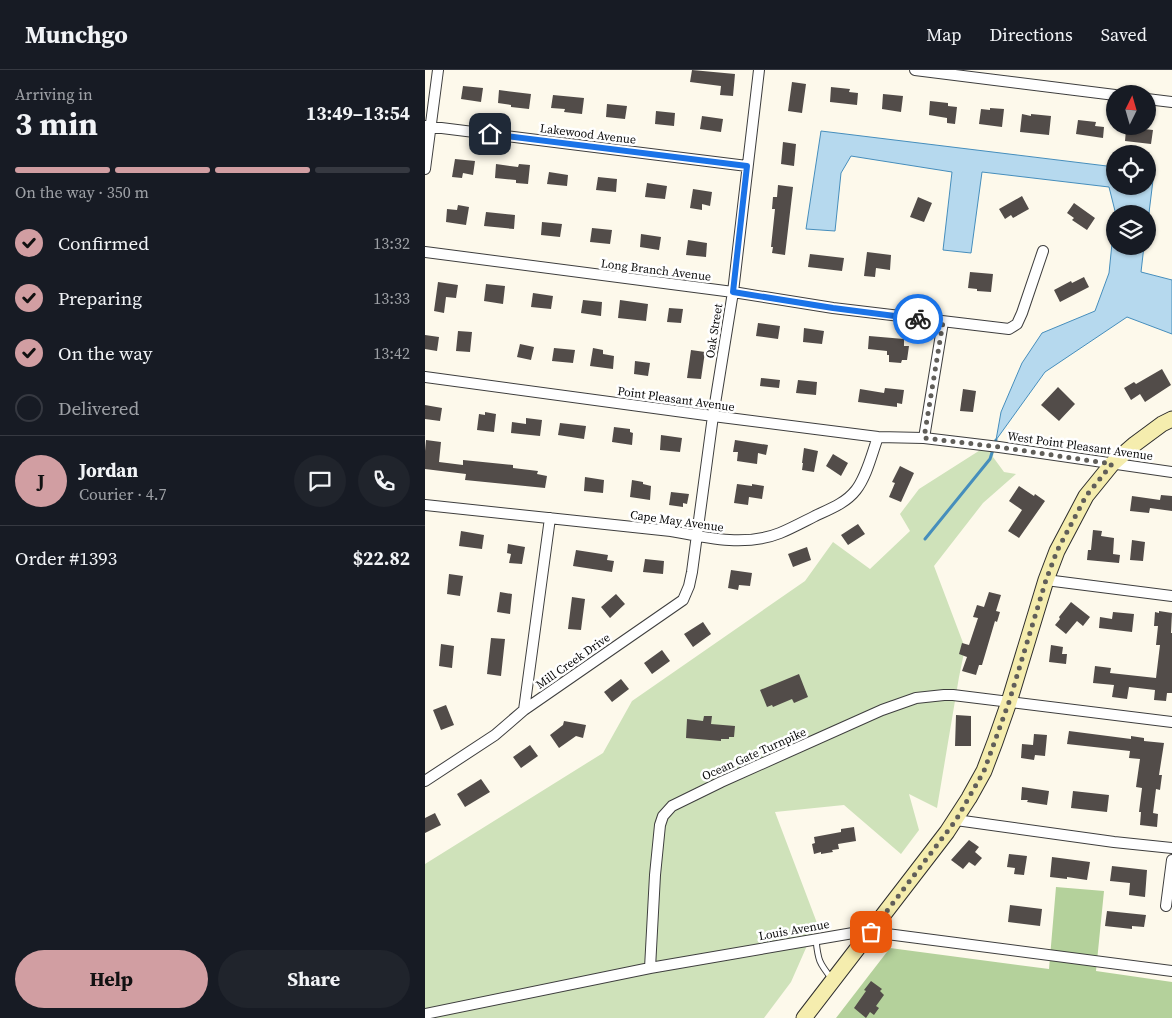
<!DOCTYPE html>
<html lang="en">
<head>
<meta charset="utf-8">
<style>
  :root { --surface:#171b24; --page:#20242c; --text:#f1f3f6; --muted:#9ea1a6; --line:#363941; --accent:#d19ea2 }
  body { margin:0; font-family:"Source Serif 4",serif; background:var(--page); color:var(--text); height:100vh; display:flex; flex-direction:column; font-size:19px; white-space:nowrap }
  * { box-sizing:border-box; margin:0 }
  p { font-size:16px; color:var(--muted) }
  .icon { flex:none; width:28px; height:28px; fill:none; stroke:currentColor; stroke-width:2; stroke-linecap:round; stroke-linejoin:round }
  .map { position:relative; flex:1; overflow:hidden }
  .side { display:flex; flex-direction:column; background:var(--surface); width:425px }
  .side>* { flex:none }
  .needle { width:32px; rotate:5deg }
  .fabs { position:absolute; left:681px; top:15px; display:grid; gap:10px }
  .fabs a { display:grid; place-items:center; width:50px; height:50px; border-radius:50%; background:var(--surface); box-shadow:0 1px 4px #0004; font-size:25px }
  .pin { position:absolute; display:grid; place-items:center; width:42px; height:42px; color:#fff; margin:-21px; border-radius:10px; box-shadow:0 2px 8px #0006 }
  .courier { position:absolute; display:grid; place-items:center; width:50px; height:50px; margin:-25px; border:4px solid #1a73e8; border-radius:50%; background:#fff; color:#222; box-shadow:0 1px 6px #0007 }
  .head em { font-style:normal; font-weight:700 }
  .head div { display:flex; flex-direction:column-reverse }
  .head { display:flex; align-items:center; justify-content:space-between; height:85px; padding:0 15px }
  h1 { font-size:32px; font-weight:700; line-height:38px }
  .bar { display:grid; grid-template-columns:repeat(4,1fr); gap:8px 5px; align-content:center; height:60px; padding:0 15px }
  .bar i { height:6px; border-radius:4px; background:var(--line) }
  .bar .active { background:var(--accent) }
  .bar p { grid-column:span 4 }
  .line { display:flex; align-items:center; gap:12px; padding:0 15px; border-top:1px solid var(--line) }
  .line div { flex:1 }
  .round { display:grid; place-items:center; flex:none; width:52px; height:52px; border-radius:26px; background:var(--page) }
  ol { padding:0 15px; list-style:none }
  li { display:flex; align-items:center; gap:15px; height:55px }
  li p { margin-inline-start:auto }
  li .icon { padding:5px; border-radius:50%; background:var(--accent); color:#111; stroke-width:4 }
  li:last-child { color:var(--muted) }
  li i { width:28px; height:28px; border:2px solid var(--line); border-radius:50% }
  .primary-button { display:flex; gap:10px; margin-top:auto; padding:10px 15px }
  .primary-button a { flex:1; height:58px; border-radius:30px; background:var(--accent); color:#111; font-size:20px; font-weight:700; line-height:58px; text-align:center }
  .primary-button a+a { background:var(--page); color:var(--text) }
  header { display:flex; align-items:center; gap:30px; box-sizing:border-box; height:70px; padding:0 25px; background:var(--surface); border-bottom:1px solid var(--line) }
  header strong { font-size:24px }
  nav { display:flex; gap:28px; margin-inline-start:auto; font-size:18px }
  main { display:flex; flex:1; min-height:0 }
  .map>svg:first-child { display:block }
  .green { fill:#cfe2ba }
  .forest { fill:#b4d19b }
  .water { fill:#b6d9ee; stroke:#468ebc }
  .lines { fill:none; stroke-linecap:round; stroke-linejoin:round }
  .stream { stroke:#468ebc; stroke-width:3 }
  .building { fill:#524c49 }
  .service-casing { stroke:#3e3e3e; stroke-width:7 }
  .minor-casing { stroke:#3e3e3e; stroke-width:12 }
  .secondary-casing { stroke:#2d2d2d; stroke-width:17 }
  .service { stroke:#fff; stroke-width:5 }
  .minor { stroke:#fff; stroke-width:10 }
  .secondary { stroke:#f5edae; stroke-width:15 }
  .done { stroke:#605e59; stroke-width:5; stroke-dasharray:0 9 }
  .route { stroke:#1a73e8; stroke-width:6 }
  .labels { text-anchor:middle; stroke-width:5; stroke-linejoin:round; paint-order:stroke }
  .street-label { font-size:12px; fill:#0b0b0b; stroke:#fff }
</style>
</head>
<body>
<header>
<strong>Munchgo</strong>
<nav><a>Map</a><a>Directions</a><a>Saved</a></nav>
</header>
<main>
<section class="side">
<div class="head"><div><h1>3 min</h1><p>Arriving in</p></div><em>13:49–13:54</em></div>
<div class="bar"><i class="active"></i><i class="active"></i><i class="active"></i><i></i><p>On the way · 350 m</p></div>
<ol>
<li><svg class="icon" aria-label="check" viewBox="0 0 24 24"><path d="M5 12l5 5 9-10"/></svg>Confirmed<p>13:32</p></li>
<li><svg class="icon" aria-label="check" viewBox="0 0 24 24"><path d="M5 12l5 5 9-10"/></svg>Preparing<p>13:33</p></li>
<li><svg class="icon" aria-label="check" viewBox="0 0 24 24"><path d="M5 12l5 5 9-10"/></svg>On the way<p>13:42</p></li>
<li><i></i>Delivered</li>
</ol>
<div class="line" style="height:90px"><b class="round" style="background:var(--accent);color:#111">J</b><div><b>Jordan</b><p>Courier · 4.7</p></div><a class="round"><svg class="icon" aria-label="chat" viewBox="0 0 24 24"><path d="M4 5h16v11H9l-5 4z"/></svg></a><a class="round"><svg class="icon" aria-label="phone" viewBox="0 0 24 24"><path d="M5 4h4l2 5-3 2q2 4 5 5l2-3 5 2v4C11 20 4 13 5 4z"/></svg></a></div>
<div class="line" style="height:65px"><div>Order #1393</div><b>$22.82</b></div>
<div class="primary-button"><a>Help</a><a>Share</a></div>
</section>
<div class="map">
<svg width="747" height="948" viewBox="0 0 747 948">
  <rect width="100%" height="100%" fill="#fdf9eb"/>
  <path class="green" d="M560 377 569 379 568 387 579 402 591 404 558 433 509 496 540 578 534 607 512 738 484 724 494 760 476 784 419 735 350 742 392 853 366 912 339 948H0V794L178 683 207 631 380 511 408 472 445 499 485 461 475 444 494 419Z"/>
  <path class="forest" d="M631 817 679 821 671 901 747 912V948H411L465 878 624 899Z"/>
  <path class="water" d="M396 61 690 97V116H722L723 101 729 102 723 151 722 144H690V141L684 117 557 102 546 183 518 180 527 102 426 86 416 103 410 161 381 159Z
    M690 144V176H719L716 202 747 210V264L702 247 620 302 571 370 576 342 597 293 617 263 670 241 684 203Z"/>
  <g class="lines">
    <path class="stream" d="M500 469 565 389 571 370"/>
  </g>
  <path class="building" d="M267 0 310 4 308 26 295 25 296 16 265 12Z
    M367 12 381 14 377 43 363 41Z
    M38 16 58 18 56 32 36 29Z
    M406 17 425 19 424 22 433 23 432 35 405 32Z
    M74 20 106 24 104 39 86 37V35L73 33Z
    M458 24 478 26 476 42 457 39Z
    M128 25 159 28 157 44 139 42 140 39 126 38Z
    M505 31 523 33V36L532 37 530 54 522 53V48L504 45Z
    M182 34 202 36 200 49 181 47Z
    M565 38 579 39 577 57 554 54 556 39 565 40Z
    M231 41 250 43 249 56 230 54Z
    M597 44 606 46V44L626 46 624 65 595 62Z
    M277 46 298 49 296 62 275 59Z
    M653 50 671 52 670 56 679 57 678 68 651 64Z
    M710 58 728 60 726 74 700 71 701 60 710 61Z
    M358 72 371 74 369 96 356 94Z
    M30 89 50 91 48 105 38 103 37 108 27 107Z
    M71 94 93 97 94 94 105 95 103 114 91 113V110L70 108Z
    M124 102 143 105 142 116 122 114Z
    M173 107 192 109 191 122 171 120Z
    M222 113 242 116 240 129 220 127Z
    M353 115 368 117 360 185 347 183 348 177H346L350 139H347L348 127H352Z
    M268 119 287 122 285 136 277 134V140L265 138Z
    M597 126 604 139 588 148 586 145 580 149 574 139Z
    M493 127 507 133 499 152 485 147Z
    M649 133 670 148 662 160 647 150 649 148 642 143Z
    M33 135 44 137 41 155 21 152 22 139 32 140Z
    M61 142 90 145 89 159 59 156Z
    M117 152 137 154 135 167 116 165Z
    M167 158 187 160 185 174 165 172Z
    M216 164 236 167 234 180 215 177Z
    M263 170 282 173 281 187 261 185Z
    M442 182 466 185 465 200 451 198 450 207 439 206Z
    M385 184 419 188 417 201 383 197Z
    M545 202 568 204 566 222 552 221V219L543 218Z
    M659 207 664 217 635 232 629 220 646 211 647 213Z
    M13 212 33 215 31 228 21 227 19 243 9 241Z
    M61 214 80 216 78 234 59 231Z
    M108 223 128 226 126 239 106 237Z
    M158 230 177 232 176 246 156 243Z
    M195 230 223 234 221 251 193 248Z
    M244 238 258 239 256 253 242 252Z
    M333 253 355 256 353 269 331 266Z
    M379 258 399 261 397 274 378 272Z
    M33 261 47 262 45 282 31 281Z
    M0 265 14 267 12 281 0 279Z
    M444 266 479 269V276H484L482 290H477L476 293 464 292V285H462V281L443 279Z
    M95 274 109 277 106 290 92 287Z
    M129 278 150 280 148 293 127 291Z
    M168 278 178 280V284L189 286 188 299 165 296Z
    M266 280 280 282 276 309 262 308Z
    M210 291 225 293 223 306 209 304Z
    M737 299 746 315 720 332 715 324 706 330 699 318 709 312 711 314Z
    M336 308 355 310 354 318 335 316Z
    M373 310 392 312 391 325 371 323Z
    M633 317 650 334 634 351 616 335Z
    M460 318 479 320 477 334 472 333V337L433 332 435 319 459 323Z
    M538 319 551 321 548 342 535 341Z
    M0 335 17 338 15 351 0 349Z
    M60 342 71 344 69 362 52 360 54 344 60 345Z
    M101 348 117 350 115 366 86 363 87 352 101 354Z
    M135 353 161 356 159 369 133 365Z
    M189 357 205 359V362L208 363 207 375 187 372Z
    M236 365 257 368 255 382 235 380Z
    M1 370 16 372 14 392 38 395V390L88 395V398L113 401 112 404 122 406 120 418 40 410 41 404 0 399V381Z
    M310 370 343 375 341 385 333 383 332 394 312 391 313 382H308Z
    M379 378 393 381 389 402 377 400 378 393H377Z
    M408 384 423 393 416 406 401 396Z
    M475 396 489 403 476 432 464 427 470 413 467 412Z
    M160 407 179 410 178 423 159 421Z
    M207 410 218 412V414L226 416 225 430 205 427Z
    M312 414 327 416V414L339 416 337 429 324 427 323 435 309 433Z
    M594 416 609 426 610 424 620 431 594 468 583 461 597 440 584 431Z
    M246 422 264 424 262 434 258 433V437L244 435Z
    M736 425 747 426V441L725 438 724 443 705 441 707 426 735 430Z
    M433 454 440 464 423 475 416 465Z
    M668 460 677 461 676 466 689 468 688 484 695 485 694 493 662 490 663 480H666Z
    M36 461 59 465 57 479 34 476Z
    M707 470 720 472 718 491 705 490Z
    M83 474 100 477 97 494 84 493 86 484 82 483Z
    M382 477 386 490 368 497 363 484Z
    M151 480 183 485 182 490 189 491 187 502 148 496Z
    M220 489 239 491 238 504 218 502Z
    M306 500 327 503 325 516 314 515 313 520 303 518Z
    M24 504 38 506 35 526 22 524Z
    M75 522 87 524 85 544 72 542Z
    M564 522 576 525 571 541 575 542 572 552 570 551 557 595H554L551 605 537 601 542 587 534 584 537 573 544 575 553 548 548 547 552 535 559 537Z
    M191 524 200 534 185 548 176 537Z
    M147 527 160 529 156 560 143 559Z
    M646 532 665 547 658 556 652 551 641 564 630 555 635 549 634 547Z
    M734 541 747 543 746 563H747V623H742L741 631 729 630 730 620 704 617 702 629 687 627 689 615 668 613 670 596 686 598 685 603 731 608 735 575H731L733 556H729L730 542 734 543Z
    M688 542 709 544 707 562 674 558 675 547 687 549Z
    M278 552 286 564 268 577 259 564Z
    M66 568 80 569 76 606 62 604Z
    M16 574 29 576 27 598 14 596Z
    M626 575 638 577 637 584H642L641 594 624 592Z
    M237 580 245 591 227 604 219 593Z
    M374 604 383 627 369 633 367 629 348 637 347 635 342 637 335 620Z
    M196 609 204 619 187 632 179 622Z
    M21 635 29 655 16 660 8 640Z
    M531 645 546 646V676H530Z
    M279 646H287L286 654 310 656 309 667H304V669H296V671L261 668 262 649 278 651Z
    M139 651 161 655 158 668 151 666 134 678 125 665 138 655Z
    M644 661 706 669V666L719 668V671L739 673 734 705H737L735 720 731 719 728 743 733 744 732 757 715 755 716 742H714L717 718 711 717 715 689 704 688 705 681 642 674Z
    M609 664 622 665 620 686 610 685 609 690 596 688 597 674 608 675Z
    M105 675 113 686 96 698 88 687Z
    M56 709 65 722 40 737 32 724Z
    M597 717 624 721 622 735 602 732 603 730H596Z
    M648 721 684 725 682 742 646 738Z
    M10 743 16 755 0 763V748Z
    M429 757 431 771 413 774 414 779 407 780 408 782 396 784V782L389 784 387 774 390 773 389 767 416 762V759Z
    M544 770 554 777 550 782 557 788 550 796 544 792 538 799 526 790Z
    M584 784 602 786 599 805 589 804 590 798 582 797Z
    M627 787 665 792 662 810 642 807V809L625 807Z
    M687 796 722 800 720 827 704 825 705 813 685 811Z
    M585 835 617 839 615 856 583 852Z
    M682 841 721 845 719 857 707 856V859L680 856Z
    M446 911 457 919 455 921 459 925 451 936 454 938 449 945 445 942 441 948 429 938 441 921 439 920Z"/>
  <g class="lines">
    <g class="service-casing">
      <path id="service" d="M391 870C393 890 394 893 407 909"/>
    </g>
    <g class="minor-casing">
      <path id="minor" d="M490 0 690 25
        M722 29 747 32
        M0 56 322 96
        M0 99 13 0
        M0 182 308 222 408 238 584 259 592 254 597 243 618 181
        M0 307 288 346 453 367 499 368 574 377 747 402
        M499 368 518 252
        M0 435 246 461C282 468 320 477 355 463 367 458 378 452 390 446 405 439 421 433 431 420 442 406 447 383 453 367
        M621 510 747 526
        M99 640 125 448
        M0 711 70 665 99 640 258 530 264 516 267 502 288 346 308 222 334 0
        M531 750 689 772 747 778
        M741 836 747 790
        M225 898 230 805 235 755 238 746 247 736 296 712 457 640 491 628 519 625H528L747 652
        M0 944 225 898 428 863 445 862 462 864 747 901"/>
    </g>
    <g class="secondary-casing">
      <path id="secondary" d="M379 948 522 762 544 728 559 701 570 672 584 632 621 510 632 481 661 426 687 394 710 374 737 354 747 349"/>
    </g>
    <use href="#service" class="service"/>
    <use href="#minor" class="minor"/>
    <use href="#secondary" class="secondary"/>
  </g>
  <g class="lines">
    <path class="done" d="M446 862 531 750 559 701 584 632 621 510 632 481 661 426 687 394 574 377 499 368 518 252 493 249"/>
    <path class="route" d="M65 64 322 96 308 222 408 238 493 249"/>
  </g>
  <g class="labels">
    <g class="street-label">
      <text transform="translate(163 64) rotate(7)" y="4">Lakewood Avenue</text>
      <text transform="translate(231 200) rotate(7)" y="4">Long Branch Avenue</text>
      <text transform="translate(289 261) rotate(-81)" y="4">Oak Street</text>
      <text transform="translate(251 329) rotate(8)" y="4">Point Pleasant Avenue</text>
      <text transform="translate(655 376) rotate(8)" y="4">West Point Pleasant Avenue</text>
      <text transform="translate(252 451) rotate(8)" y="4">Cape May Avenue</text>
      <text transform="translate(148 591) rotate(-35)" y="4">Mill Creek Drive</text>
      <text transform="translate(329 684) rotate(-24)" y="4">Ocean Gate Turnpike</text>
      <text transform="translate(369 860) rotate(-10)" y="4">Louis Avenue</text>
    </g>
  </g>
</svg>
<div class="fabs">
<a><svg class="needle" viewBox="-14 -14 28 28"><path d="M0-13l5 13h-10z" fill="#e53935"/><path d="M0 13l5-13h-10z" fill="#9ea1a6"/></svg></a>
<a><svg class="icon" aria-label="locate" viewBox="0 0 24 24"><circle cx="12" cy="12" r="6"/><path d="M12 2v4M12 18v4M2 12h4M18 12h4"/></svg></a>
<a><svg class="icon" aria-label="layers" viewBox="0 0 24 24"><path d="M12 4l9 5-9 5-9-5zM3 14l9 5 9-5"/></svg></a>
</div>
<div class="pin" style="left:446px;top:862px;background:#ea580c"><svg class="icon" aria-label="bag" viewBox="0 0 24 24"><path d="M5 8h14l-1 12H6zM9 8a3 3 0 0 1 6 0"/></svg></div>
<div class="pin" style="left:65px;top:64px;background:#1f2937"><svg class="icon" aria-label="home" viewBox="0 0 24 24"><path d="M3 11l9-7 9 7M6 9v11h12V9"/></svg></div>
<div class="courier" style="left:493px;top:249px"><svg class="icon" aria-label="bike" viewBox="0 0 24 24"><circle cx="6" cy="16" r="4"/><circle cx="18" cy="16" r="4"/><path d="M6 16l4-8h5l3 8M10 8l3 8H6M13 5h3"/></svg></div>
</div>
</main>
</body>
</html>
